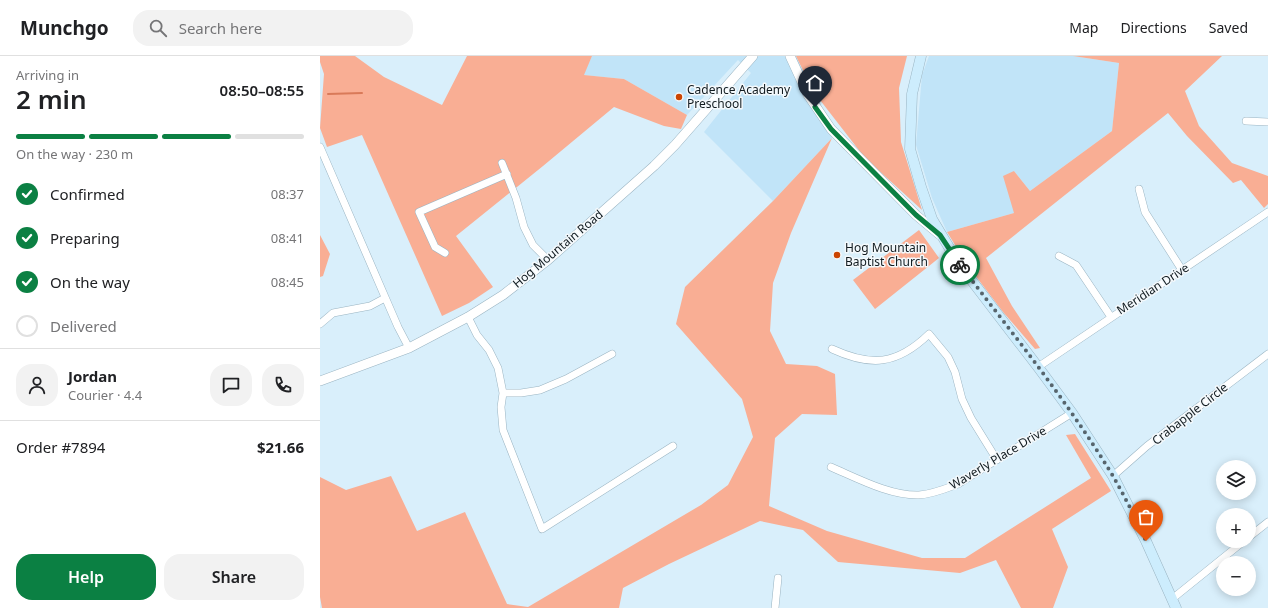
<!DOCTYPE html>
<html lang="en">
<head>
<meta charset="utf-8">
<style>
  :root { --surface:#fff; --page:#f2f2f2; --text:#202124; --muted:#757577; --line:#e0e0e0; --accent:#0b8043 }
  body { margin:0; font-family:"Noto Sans",sans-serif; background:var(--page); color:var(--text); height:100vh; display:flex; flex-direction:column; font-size:15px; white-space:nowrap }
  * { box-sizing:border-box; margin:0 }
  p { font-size:13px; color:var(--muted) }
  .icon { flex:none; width:22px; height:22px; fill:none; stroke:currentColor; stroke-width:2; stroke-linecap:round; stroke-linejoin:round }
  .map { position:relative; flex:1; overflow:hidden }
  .drawer { display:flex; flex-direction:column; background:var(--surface); width:320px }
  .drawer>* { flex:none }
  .buttons { position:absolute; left:896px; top:404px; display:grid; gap:8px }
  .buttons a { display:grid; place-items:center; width:40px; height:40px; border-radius:50%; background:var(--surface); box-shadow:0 2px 10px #0003; font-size:20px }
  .pin { position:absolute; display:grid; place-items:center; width:34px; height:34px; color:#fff; margin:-41px -17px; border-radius:50% 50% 50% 0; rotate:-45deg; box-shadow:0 0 4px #0007 }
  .pin .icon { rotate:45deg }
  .courier { position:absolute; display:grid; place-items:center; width:40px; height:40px; margin:-20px; border:3px solid #0b8043; border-radius:50%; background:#fff; color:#222; box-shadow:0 1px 5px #0007 }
  .summary em { font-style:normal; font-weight:600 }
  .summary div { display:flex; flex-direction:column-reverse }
  .summary { display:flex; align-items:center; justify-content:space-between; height:68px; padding:0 16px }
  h1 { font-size:26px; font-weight:600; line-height:30px }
  .bar { display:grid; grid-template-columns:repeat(4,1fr); gap:6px 4px; align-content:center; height:48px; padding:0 16px }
  .bar i { height:5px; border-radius:3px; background:var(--line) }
  .bar .active { background:var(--accent) }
  .bar p { grid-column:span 4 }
  .line { display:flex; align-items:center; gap:10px; padding:0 16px; border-top:1px solid var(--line) }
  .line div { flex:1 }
  .round { display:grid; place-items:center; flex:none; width:42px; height:42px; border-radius:16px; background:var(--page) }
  ol { padding:0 16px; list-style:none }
  li { display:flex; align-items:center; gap:12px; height:44px }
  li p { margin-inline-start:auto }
  li .icon { padding:4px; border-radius:50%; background:var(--accent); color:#fff; stroke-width:4 }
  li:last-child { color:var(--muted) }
  li i { width:22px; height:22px; border:2px solid var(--line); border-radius:50% }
  .button { display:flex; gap:8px; margin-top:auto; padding:8px 16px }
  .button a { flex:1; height:46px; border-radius:16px; background:var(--accent); color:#fff; font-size:16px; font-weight:600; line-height:46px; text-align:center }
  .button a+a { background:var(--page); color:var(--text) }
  header { display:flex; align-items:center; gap:24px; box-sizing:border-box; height:56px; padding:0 20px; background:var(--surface); border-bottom:1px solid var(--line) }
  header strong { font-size:19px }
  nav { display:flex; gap:22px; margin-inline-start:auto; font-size:14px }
  .search { width:280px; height:36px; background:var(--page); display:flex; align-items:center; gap:10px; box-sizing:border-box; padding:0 14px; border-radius:16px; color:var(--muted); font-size:15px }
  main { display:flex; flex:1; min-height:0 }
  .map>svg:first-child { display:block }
  .built { fill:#c1e4f8 }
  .green { fill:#f9ae94 }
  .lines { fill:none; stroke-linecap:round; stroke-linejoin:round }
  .stream { stroke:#d97a59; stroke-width:2 }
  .minor-casing { stroke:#9ab4c2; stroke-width:8 }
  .tertiary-casing { stroke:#9ab4c2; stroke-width:10 }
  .secondary-casing { stroke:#9ab4c2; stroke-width:11 }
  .minor { stroke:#fff; stroke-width:7 }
  .tertiary { stroke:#fff; stroke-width:9 }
  .secondary { stroke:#cdedfd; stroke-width:10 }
  .done { stroke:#57656d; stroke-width:4; stroke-dasharray:0 7.2 }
  .route { stroke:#0b8043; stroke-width:5 }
  .poi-dot { fill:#cb4502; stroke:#f4f9fc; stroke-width:1.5 }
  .labels { text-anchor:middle; stroke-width:3; stroke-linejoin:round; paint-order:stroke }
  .poi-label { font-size:12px; fill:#111b20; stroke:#f4f9fc; text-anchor:start }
  .street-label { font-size:12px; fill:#111b20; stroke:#f4f9fc }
</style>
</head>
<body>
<header>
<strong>Munchgo</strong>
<div class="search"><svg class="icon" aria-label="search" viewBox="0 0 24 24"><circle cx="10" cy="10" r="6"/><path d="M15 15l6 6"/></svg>Search here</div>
<nav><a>Map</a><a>Directions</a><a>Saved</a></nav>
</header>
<main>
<section class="drawer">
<div class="summary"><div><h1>2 min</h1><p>Arriving in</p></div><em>08:50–08:55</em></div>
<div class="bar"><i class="active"></i><i class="active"></i><i class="active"></i><i></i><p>On the way · 230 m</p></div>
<ol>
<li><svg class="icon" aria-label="check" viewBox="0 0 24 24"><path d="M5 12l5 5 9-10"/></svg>Confirmed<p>08:37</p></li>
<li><svg class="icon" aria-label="check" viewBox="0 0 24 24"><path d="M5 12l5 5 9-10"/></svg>Preparing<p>08:41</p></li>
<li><svg class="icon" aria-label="check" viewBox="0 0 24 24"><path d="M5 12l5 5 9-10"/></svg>On the way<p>08:45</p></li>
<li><i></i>Delivered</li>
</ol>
<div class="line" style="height:72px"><a class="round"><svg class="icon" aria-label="person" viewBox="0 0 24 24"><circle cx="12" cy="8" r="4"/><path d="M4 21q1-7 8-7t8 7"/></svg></a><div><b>Jordan</b><p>Courier · 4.4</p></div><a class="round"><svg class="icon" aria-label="chat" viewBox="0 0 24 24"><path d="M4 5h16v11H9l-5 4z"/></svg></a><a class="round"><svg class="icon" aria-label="phone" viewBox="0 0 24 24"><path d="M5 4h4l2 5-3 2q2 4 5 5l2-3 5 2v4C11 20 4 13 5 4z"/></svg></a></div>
<div class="line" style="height:52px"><div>Order #7894</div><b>$21.66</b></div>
<div class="button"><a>Help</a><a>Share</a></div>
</section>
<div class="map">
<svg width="948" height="552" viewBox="0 0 948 552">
  <rect width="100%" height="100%" fill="#d9effb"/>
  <path class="built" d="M272 0H476L493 35 499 43 512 82 453 145 384 76 431 17 418 4 367 59 304 23 263 19Z
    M609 0H753L799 7 792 75 710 135 694 115V157L627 176 612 142 596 89 602 19Z"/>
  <path class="green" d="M0 0H35L64 21 122 49 147 0H272L264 19 304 23 367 59 361 73 344 70 294 51 223 110 136 180 173 231 149 247 122 260 42 79 7 91 0 72 4 18 0 6Z
    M476 0H587L579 32 581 86 602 154 545 102 493 35Z
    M753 0H902L865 35 879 70 912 107 948 120V148L944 152 921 124 913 127 867 80 848 57 666 202 692 250 720 292 715 293 683 256 648 210 627 176 694 157 683 120 694 115 710 135 792 75 799 7Z
    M512 82 471 177 453 227 450 275 466 308 497 310 515 318 517 359 482 358 455 382 449 450 507 475 602 502H645L771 422 746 379 755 378 791 435 732 473 748 511 733 552H701L676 504 640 517 518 506 483 474 440 465 349 508 303 532 299 552H2L0 541V421L26 434 71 420 97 475 145 456 187 548 208 551 381 449 408 429 433 381 422 343 356 268 365 231 453 145Z
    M599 174 619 202 555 253 533 224Z
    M0 179 10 198 3 220 0 221Z"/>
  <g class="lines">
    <path class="stream" d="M8 38 42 37"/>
    <g class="minor-casing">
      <path id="minor" d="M926 65 948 66
        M0 91 78 271 89 292
        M182 107 196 142 204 171 213 189 228 204
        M819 133 825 156 862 214
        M125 197 115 191 99 156 187 118
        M739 200 756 209 791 261
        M148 261 157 279 169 294 178 312 183 337 181 351 183 374 222 473 353 390
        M0 268 13 257 50 250 65 242
        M512 293C551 311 577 309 609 278L628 301 635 316 642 343 651 362 677 404
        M718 311 948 156
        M183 337H201L220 334 246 323 292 298
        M511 411C537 422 570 440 599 439 613 438 625 433 638 428L752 357
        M793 420 827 390 948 298
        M929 481 948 466
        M852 543 924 485
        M455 552 458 522"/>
    </g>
    <g class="tertiary-casing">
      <path id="tertiary" d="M470 0 488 39 511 73 596 159 620 179
        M0 325 89 292 148 261 183 239 228 204 334 110 355 89 433 0"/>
    </g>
    <g class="secondary-casing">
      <path id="secondary" d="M601 0 592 38 590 93 601 131 612 163 639 208 718 311 752 357 793 420 826 485 856 552"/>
    </g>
    <use href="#minor" class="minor"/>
    <use href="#tertiary" class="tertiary"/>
    <use href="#secondary" class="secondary"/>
  </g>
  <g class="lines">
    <path class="done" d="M640 209C693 278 748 346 793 420 805 441 816 463 826 485"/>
    <path class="route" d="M495 51 511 73 596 159 620 179 640 209"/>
  </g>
  <g class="poi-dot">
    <circle cx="359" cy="41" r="4"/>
    <circle cx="517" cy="199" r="4"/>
  </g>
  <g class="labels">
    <g class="poi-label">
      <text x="367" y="38">Cadence Academy<tspan x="367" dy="14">Preschool</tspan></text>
      <text x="525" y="196">Hog Mountain<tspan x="525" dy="14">Baptist Church</tspan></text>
    </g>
    <g class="street-label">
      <text transform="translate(238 193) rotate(-40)" y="4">Hog Mountain Road</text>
      <text transform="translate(833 233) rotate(-33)" y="4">Meridian Drive</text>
      <text transform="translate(870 358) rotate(-38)" y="4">Crabapple Circle</text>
      <text transform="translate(678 402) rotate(-31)" y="4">Waverly Place Drive</text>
    </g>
  </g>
</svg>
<div class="buttons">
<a><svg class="icon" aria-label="layers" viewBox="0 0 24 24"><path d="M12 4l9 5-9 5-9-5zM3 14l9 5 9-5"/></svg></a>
<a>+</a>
<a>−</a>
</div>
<div class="pin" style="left:826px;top:485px;background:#ea580c"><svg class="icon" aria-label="bag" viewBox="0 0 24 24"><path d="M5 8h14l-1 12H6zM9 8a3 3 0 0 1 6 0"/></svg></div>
<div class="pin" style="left:495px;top:51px;background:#1f2937"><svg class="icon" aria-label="home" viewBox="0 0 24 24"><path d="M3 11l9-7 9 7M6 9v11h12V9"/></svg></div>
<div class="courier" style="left:640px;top:209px"><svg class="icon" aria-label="bike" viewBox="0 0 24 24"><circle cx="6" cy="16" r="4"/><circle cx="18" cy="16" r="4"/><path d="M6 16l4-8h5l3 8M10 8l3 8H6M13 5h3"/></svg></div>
</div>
</main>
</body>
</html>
